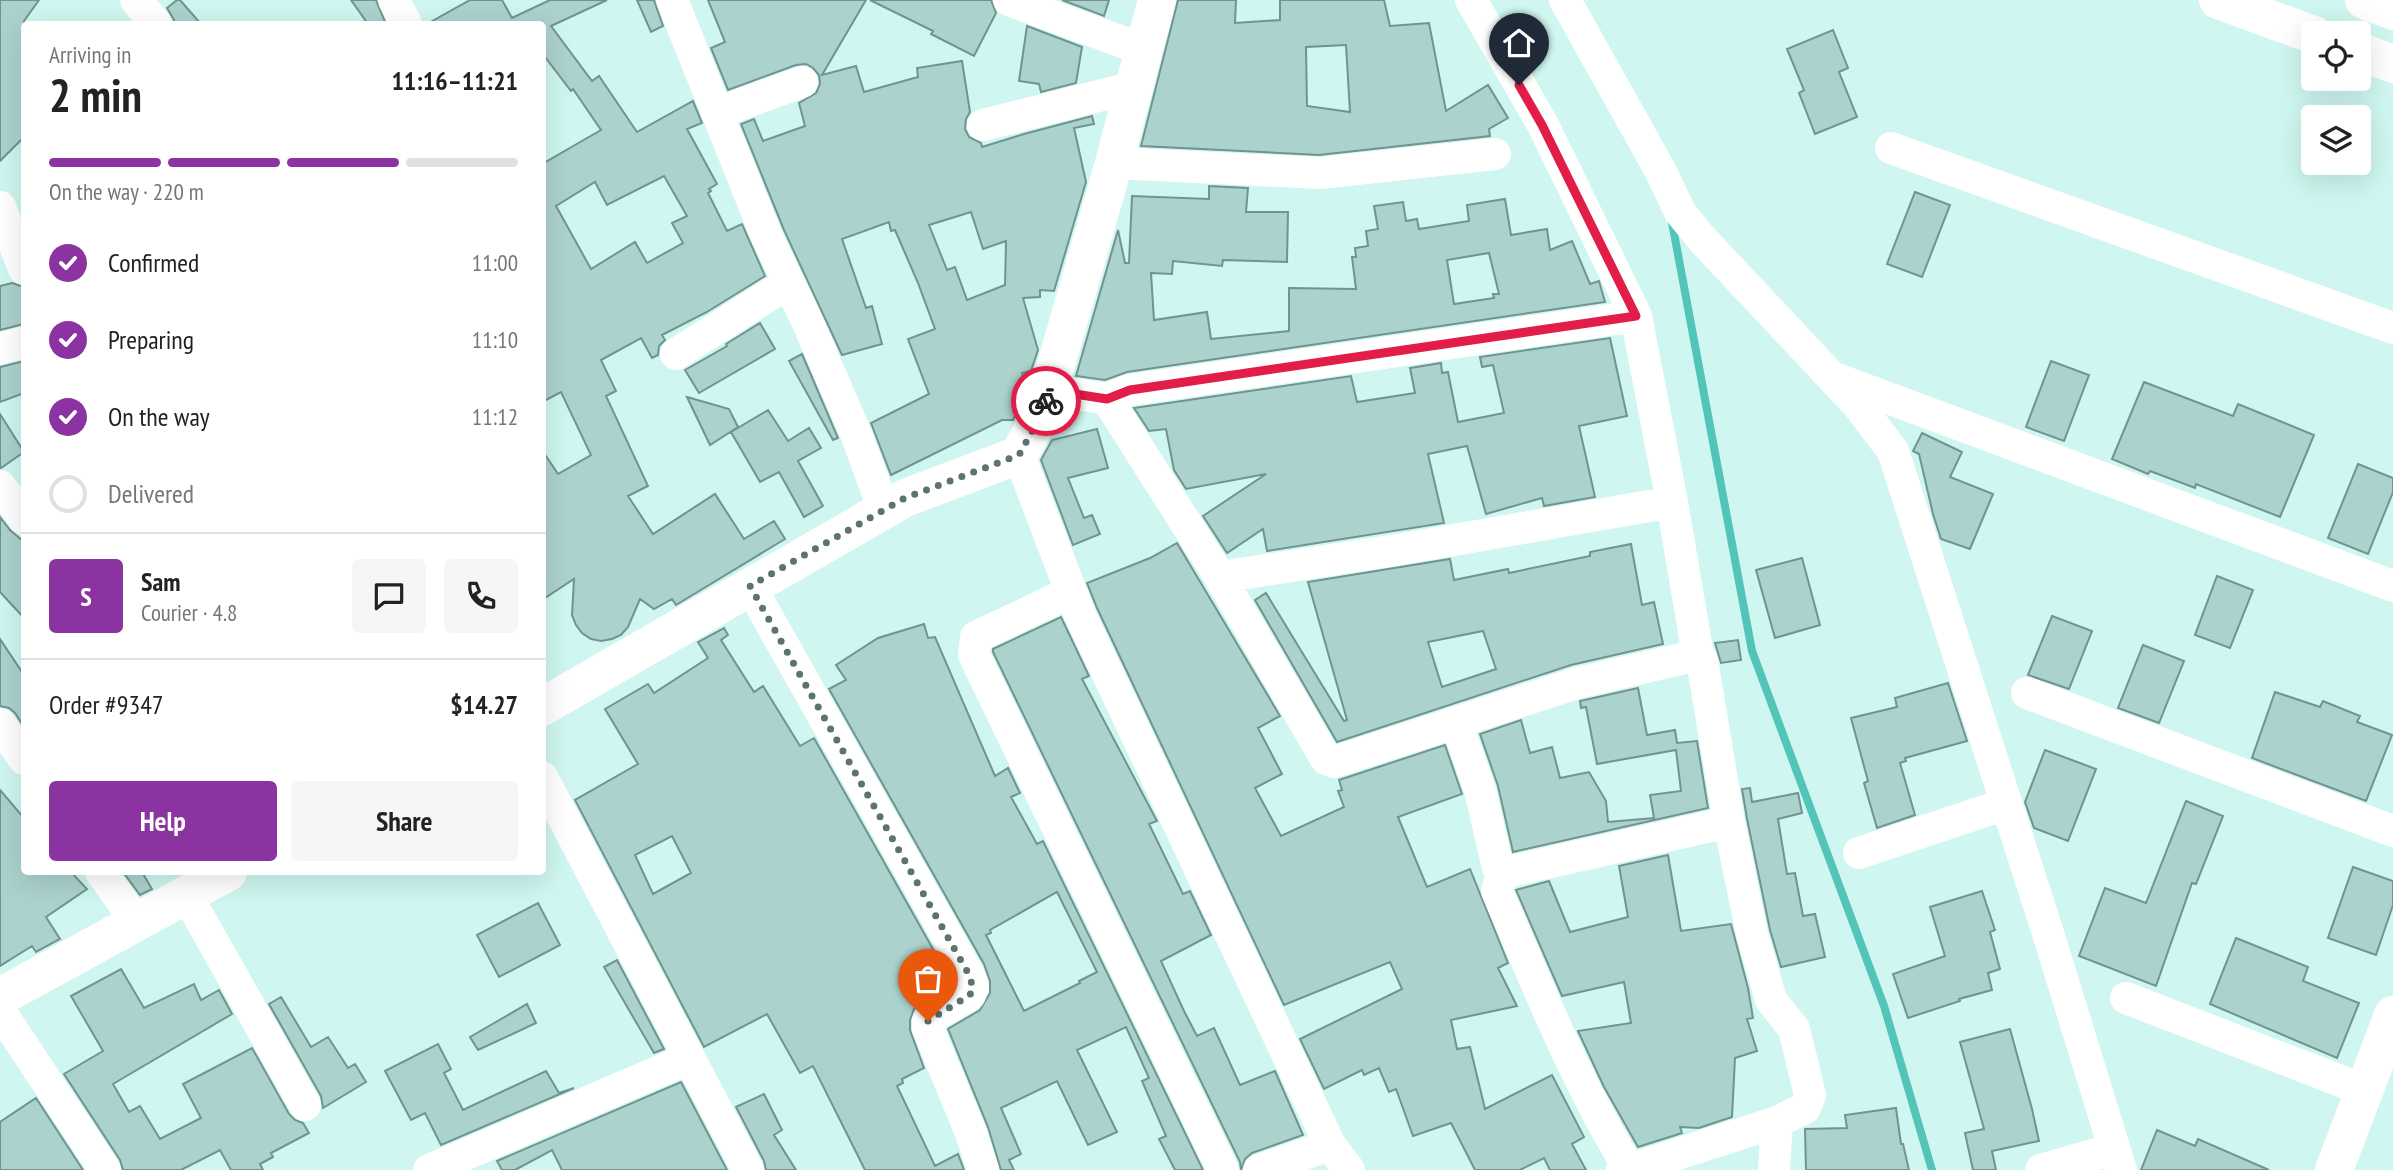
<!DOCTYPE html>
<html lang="en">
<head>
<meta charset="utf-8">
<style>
  :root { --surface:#fff; --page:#f6f6f6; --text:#222; --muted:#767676; --line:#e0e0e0; --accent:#8b33a0 }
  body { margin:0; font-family:"PT Sans Narrow",sans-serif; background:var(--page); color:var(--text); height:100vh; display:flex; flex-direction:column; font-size:26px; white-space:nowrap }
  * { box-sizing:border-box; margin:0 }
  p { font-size:23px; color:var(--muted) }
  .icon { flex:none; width:38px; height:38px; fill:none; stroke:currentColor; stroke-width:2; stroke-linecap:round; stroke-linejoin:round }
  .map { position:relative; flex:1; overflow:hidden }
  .drawer { position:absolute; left:21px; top:21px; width:525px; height:854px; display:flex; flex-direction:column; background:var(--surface); border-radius:7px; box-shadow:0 7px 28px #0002 }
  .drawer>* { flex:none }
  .tools { position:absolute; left:2301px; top:21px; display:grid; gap:14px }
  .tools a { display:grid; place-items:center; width:70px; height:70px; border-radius:7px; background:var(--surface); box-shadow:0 7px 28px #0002; font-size:35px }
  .pin { position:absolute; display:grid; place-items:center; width:60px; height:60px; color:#fff; margin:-72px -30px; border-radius:50% 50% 50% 0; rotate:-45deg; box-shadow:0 0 7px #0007 }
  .pin .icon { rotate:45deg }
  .courier { position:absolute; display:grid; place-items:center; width:70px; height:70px; margin:-35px; border:5px solid #e11d48; border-radius:50%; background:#fff; color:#222; box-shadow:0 2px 9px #0007 }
  .headline em { font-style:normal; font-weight:700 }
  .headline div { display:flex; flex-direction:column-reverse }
  .headline { display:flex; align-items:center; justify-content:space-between; height:119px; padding:0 28px }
  h1 { font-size:46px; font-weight:700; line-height:52px }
  .bar { display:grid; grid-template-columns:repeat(4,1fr); gap:10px 7px; align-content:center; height:84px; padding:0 28px }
  .bar i { height:9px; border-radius:5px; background:var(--line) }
  .bar .active { background:var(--accent) }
  .bar p { grid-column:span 4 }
  .line { display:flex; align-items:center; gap:18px; padding:0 28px; border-top:2px solid var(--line) }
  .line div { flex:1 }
  .round { display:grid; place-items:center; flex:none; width:74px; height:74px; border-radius:7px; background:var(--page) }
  ol { padding:0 28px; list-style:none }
  li { display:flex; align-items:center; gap:21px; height:77px }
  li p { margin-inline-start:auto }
  li .icon { padding:7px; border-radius:50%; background:var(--accent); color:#fff; stroke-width:4 }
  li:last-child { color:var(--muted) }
  li i { width:38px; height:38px; border:4px solid var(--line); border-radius:50% }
  .primary-button { display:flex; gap:14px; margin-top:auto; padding:14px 28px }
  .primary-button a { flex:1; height:80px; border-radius:7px; background:var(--accent); color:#fff; font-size:28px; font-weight:700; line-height:80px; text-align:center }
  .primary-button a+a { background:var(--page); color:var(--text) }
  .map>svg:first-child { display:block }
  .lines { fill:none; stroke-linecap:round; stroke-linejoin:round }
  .stream { stroke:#53c4b8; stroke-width:8 }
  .building { fill:#acd2cd; stroke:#70948f; stroke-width:2; fill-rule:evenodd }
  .street { stroke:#fff; stroke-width:32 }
  .secondary { stroke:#fff; stroke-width:38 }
  .done { stroke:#5c7370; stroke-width:7; stroke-dasharray:0 12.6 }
  .route { stroke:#e11d48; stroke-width:9 }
</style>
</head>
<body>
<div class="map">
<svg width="2393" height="1170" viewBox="0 0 2393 1170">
  <rect width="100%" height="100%" fill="#cff6f0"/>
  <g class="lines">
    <path class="stream" d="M1671 217 1752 651 1884 1006 1932 1170"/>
  </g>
  <path class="building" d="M0 0H39L24 21V137L0 161Z
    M177 0H180L201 24H174V20L167 8Z
    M351 0H376L386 24H368Z
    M470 0H502L512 18 550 0H607L551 26 592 81 599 76 637 132 693 101 702 123 687 129 717 184 709 189 711 191 708 193 727 231 742 224 765 276 707 312 662 335 665 340 659 346 658 355 652 358 641 338 601 360 616 391 606 396 648 486 628 496 653 534 715 494 744 539 774 521 785 539 676 605 672 599 654 609 640 599 628 627 621 635 612 639 601 641 591 639 582 633 576 625 572 615 574 579 542 600V450L558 474 591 455 561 392 542 402V164L601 130 573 89 571 91 542 53V24H427ZM664 176 687 216 672 223 683 243 647 263 635 242 591 269 556 206 595 182 607 205Z
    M637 0H654L663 26 651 32Z
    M708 0H866L822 75 856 66 864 92 918 77 917 68 962 61 970 112 966 119 965 129 969 137 981 143 982 147 1024 134 1092 116 1094 124 1074 128 1086 182 1054 291 1040 290V297L1023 298 1038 350 1031 371 1022 373 1024 379 1019 380V409L1013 420H1002L891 475 871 423 929 394 908 339 935 329 918 283 895 230 891 231 889 222 842 239 866 308 872 306 882 344 842 355 784 230 741 124 754 119 763 141 805 126 799 103 816 93 820 84 819 75 813 68 806 64 796 65 728 90 711 48 725 42ZM971 212 983 249 1006 241 1005 285 967 300 955 267 947 270 929 225Z
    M870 0H991L996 13 974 56 931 34 933 31Z
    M1062 0H1109L1104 16Z
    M1178 0H1236L1235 23 1280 20V0H1384L1390 26 1429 23 1446 111 1488 85 1508 118 1489 129 1490 136 1319 155 1141 146ZM1346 45 1350 112 1307 106 1306 47Z
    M1027 26 1082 47 1076 83 1041 92 1039 84 1019 81Z
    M1833 30 1848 68 1839 72 1857 117 1815 134 1799 93 1804 90 1787 49Z
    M1209 186 1248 188 1246 212H1288L1287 262 1223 260 1222 266 1173 261 1172 274 1151 273 1154 320 1207 312 1211 339 1289 331V288L1356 289 1352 257H1356L1355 248 1368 246 1366 231 1378 229 1374 206 1403 202 1406 221 1417 219 1419 229 1469 221 1467 205 1505 199 1511 235 1547 229 1550 250 1572 241 1590 284 1599 281 1605 302 1127 372 1105 380 1076 376 1118 230 1125 263H1129L1132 196 1209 199ZM1489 253 1499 294H1493L1494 298 1454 304 1447 260Z
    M1915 192 1950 205 1922 277 1887 264Z
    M12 283 24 287V324L0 330V286Z
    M760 323 775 349 699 393 685 370 727 346 726 344Z
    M1610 338 1627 416 1579 426 1595 497 1544 506 1542 498 1486 514 1467 446 1428 454 1444 523 1267 551 1263 529 1227 553 1203 516 1266 474 1186 489 1174 470 1166 429 1149 431 1134 408 1351 376 1357 402 1415 393 1410 368 1441 363 1442 373 1448 372 1458 422 1504 413 1493 365 1482 367 1480 357Z
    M802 354 838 438 833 440 789 361Z
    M24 361V393L0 402V367Z
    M2051 361 2089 375 2064 441 2026 427Z
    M2144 382 2233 416 2238 404 2314 435 2280 517 2196 484 2195 488 2150 471 2148 474 2112 459Z
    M687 397 729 409 738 427 710 445Z
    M768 410 788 441 809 428 821 448 798 461 823 506 804 517 779 472 760 482 731 432Z
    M0 414 24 452 1 468H0Z
    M1097 429 1108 468 1068 478 1084 518 1092 515 1100 534 1073 545 1041 460 1052 440Z
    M1922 433 1962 452 1950 477 1993 494 1970 549 1941 539 1933 514 1919 454 1913 451Z
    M2358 464 2393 478V492L2368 554 2328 538Z
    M0 517 10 530 24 542V618L0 592Z
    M1177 543 1280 716 1258 728 1282 774 1255 788 1281 836 1344 807 1338 791 1342 790 1339 780 1445 745 1462 794 1398 817 1427 887 1470 869 1508 963 1498 968 1517 1006 1451 1020 1457 1049 1470 1047 1485 1109 1552 1075 1584 1137 1572 1144 1586 1170H1550L1544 1158 1520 1170H1475L1451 1123 1413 1136 1396 1089 1389 1092 1379 1068 1364 1075 1362 1070 1324 1089 1300 1039 1402 989 1390 962 1284 1005 1097 608 1087 583 1150 558Z
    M1631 544 1642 605 1654 602 1663 644 1571 665 1337 742 1255 600 1266 593 1344 721 1347 720 1308 582 1450 559 1454 580 1508 569 1509 573 1590 556V552ZM1483 631 1496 669 1442 687 1428 642Z
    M1802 558 1820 625 1775 638 1756 570Z
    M2217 576 2253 590 2230 648 2195 635Z
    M2052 616 2092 631 2069 689 2028 675Z
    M1061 617 1089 676 1082 679 1157 821 1149 824 1183 894 1190 891 1211 935 1161 961 1184 1011 1197 1036 1214 1028 1240 1085 1275 1071 1303 1135 1252 1153 1245 1159 1241 1170 1240 1162 993 652V649Z
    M924 624 928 638 935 637 995 776 1008 768 1020 793 1011 797 1037 844 1043 841 1203 1170H1175L1159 1139 1166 1136 1142 1081 1149 1078 1126 1027 1077 1050 1117 1132 1088 1145 1057 1081 1001 1108 1021 1154 1009 1160 1014 1170H1001L988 1127 948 1029 980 1010 990 993V981L984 964 829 689 846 680 836 665 878 638ZM1057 892 1097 972 1079 981 1080 983 1024 1011 986 935 991 933 990 930Z
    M724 628 728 635 721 640 754 692 763 686 800 746 814 738 951 981 952 984 923 1001 914 1009 910 1020V1030L924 1068 902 1079 903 1083 897 1086 935 1166 958 1154 964 1170H865L813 1066 800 1073 767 1014 704 1047 575 800 638 764 605 709 648 684 654 693 708 658 698 642ZM672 836 691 873 653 894 635 855Z
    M0 639 24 675V727L15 713 9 708 0 706Z
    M1738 640 1741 660 1721 663 1715 643Z
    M2143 645 2184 661 2159 723 2118 708Z
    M1948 683 1967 741 1905 758 1906 761 1900 763 1915 815 1877 828 1864 783 1868 781 1851 718 1897 707 1895 698Z
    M1638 688 1647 735 1675 730 1677 743 1697 741 1708 808 1513 852 1498 786 1480 734 1521 720 1530 753 1552 747 1560 778 1589 772 1606 801 1608 822 1654 818 1650 795 1681 791 1676 750 1597 764 1586 707 1581 708 1580 701Z
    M2275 692 2320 707 2323 701 2360 716 2357 722 2392 735 2366 801 2252 758Z
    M2045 750 2096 769 2068 841 2034 828 2025 802Z
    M1750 788 1752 802 1798 793 1802 813 1778 819 1787 874 1795 873 1803 916 1815 914 1825 957 1781 967 1770 930 1747 819 1742 789Z
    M0 790 24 818V872H71L87 889 46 917 60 939 36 952 32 946 0 966Z
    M2186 801 2223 816 2196 884 2192 883 2156 986 2079 956 2105 888 2146 903Z
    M1668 855 1681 931 1731 924 1748 988 1753 1018 1747 1019 1757 1051 1735 1058 1732 1117 1699 1128 1680 1127 1682 1133 1638 1147 1604 1087 1578 1031 1631 1023 1624 982 1562 996 1516 890 1549 881 1570 932 1628 917 1619 866Z
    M2353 867 2393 881V905L2376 955 2328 938Z
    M123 872H142L152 889 140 895Z
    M1982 891 1995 930 1990 932 2000 969 1988 973 1992 990 1959 999 1960 1001 1908 1018 1893 974 1945 956 1930 907Z
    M538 903 560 945 499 977 477 935Z
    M2236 938 2308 967 2303 981 2359 1003 2337 1058 2210 1004Z
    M617 960 664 1049 654 1053 604 967Z
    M121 969 144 1008 194 984 201 1000 219 990 232 1014 113 1084 129 1112 140 1106 160 1139 201 1118 183 1084 252 1048 289 1114 295 1120 303 1123 309 1133 271 1153 273 1157 260 1164 263 1170H231L220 1150 181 1170H123L120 1160 64 1074 103 1051 71 996Z
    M281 997 311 1047 328 1037 348 1068 355 1064 366 1082 323 1108 321 1096 269 1004Z
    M527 1004 536 1023 478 1050 470 1037Z
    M2010 1029 2032 1109 2039 1141 1992 1151 1996 1170H1973L1965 1133 1984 1129 1960 1042Z
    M438 1044 451 1069 444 1073 463 1110 546 1071 559 1093 574 1088 441 1145 425 1113 411 1120 385 1071Z
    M681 1082 727 1170H562L552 1150 515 1170H502L497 1161Z
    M764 1094 782 1130 774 1135 796 1170H766L764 1161 736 1107Z
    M36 1098 83 1170H0V1122Z
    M1896 1108 1901 1144H1903L1909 1170H1806L1805 1129 1847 1128 1845 1115Z
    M2157 1130 2195 1146 2198 1139 2269 1170H2141Z"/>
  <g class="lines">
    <path class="street" d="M136 0 156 24
      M394 0 406 24
      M672 0 767 237 808 323 856 434 884 510
      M1009 0 1144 50
      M1471 0 1543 125 1636 316 1672 502 1698 655 1702 660 1729 822 1752 934 1771 1000 1794 1029 1810 1095 1805 1108 1777 1122 1774 1170
      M1565 0 1660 170 1680 212 1702 239 1858 405 1893 451 2048 933 2121 1170
      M717 113 802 82
      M983 125 1134 87
      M1891 148 2393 328
      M1114 163 1320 173 1495 154
      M0 207 24 269
      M0 349 24 342
      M676 354 788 283
      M1837 379 2393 586
      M1049 390 1107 399 1130 390 1636 316
      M1107 399 1220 577 1326 759 1334 762 1577 683 1698 655
      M1019 455 1080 615 1330 1145 1349 1170
      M0 486 24 519
      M1220 577 1396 550 1672 502
      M750 586 968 973 973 987 970 995 932 1017 928 1021V1029L971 1133 983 1170
      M1071 592 976 637 974 655 1223 1170
      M2027 693 2393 831
      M1456 722 1480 790 1498 868 1502 873
      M0 724 24 759
      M542 777 748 1170
      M1859 853 2006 804
      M101 872 136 921
      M186 894 305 1105
      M2126 998 2364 1090
      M0 1011 105 1170
      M429 1170 688 1059
      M1259 1170 1330 1145
      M1622 1170 1624 1160C1573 1075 1536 982 1497 891L1502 873 1729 822
      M1628 1170 1777 1122
      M2041 1170 2114 1149"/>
    <path class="secondary" d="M2218 0 2314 35
      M2364 0 2393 11
      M2359 51 2393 64
      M542 707 905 498 1019 455 1043 410 1114 163 1157 0
      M0 997 228 872
      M2334 1170 2393 1015"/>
  </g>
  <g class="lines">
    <path class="done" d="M928 1021 970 995 973 987 968 973 750 586 905 498 1019 455 1044 410 1046 401"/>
    <path class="route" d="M1046 401 1049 390 1107 399 1130 390 1636 316 1542 125 1519 85"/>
  </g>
</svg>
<div class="tools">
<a><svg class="icon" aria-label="locate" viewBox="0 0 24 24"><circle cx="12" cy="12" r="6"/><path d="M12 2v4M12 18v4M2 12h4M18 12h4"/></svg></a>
<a><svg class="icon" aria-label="layers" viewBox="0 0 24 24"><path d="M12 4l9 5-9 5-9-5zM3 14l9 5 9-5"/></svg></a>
</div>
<div class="pin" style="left:928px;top:1021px;background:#ea580c"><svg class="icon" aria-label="bag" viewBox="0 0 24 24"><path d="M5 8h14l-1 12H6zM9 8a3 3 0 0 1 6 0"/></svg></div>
<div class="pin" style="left:1519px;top:85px;background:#1f2937"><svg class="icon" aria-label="home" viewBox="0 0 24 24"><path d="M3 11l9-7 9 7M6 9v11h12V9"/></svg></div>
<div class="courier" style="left:1046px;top:401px"><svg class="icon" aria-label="bike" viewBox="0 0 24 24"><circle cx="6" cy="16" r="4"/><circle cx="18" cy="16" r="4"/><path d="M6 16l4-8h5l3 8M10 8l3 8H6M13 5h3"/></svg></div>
<section class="drawer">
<div class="headline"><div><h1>2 min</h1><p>Arriving in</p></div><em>11:16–11:21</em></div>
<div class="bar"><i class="active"></i><i class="active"></i><i class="active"></i><i></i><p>On the way · 220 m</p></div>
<ol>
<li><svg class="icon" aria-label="check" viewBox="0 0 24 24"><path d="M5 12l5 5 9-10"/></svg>Confirmed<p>11:00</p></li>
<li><svg class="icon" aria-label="check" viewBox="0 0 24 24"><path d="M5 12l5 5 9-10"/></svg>Preparing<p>11:10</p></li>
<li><svg class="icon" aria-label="check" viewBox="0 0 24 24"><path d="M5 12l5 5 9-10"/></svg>On the way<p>11:12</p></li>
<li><i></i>Delivered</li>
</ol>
<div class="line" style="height:126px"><b class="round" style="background:var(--accent);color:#fff">S</b><div><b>Sam</b><p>Courier · 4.8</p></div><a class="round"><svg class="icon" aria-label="chat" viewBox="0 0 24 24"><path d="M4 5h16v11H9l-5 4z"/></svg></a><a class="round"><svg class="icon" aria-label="phone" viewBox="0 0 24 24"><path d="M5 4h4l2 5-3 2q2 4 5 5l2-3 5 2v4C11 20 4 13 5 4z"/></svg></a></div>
<div class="line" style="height:91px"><div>Order #9347</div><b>$14.27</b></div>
<div class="primary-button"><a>Help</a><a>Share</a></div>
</section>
</div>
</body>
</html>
